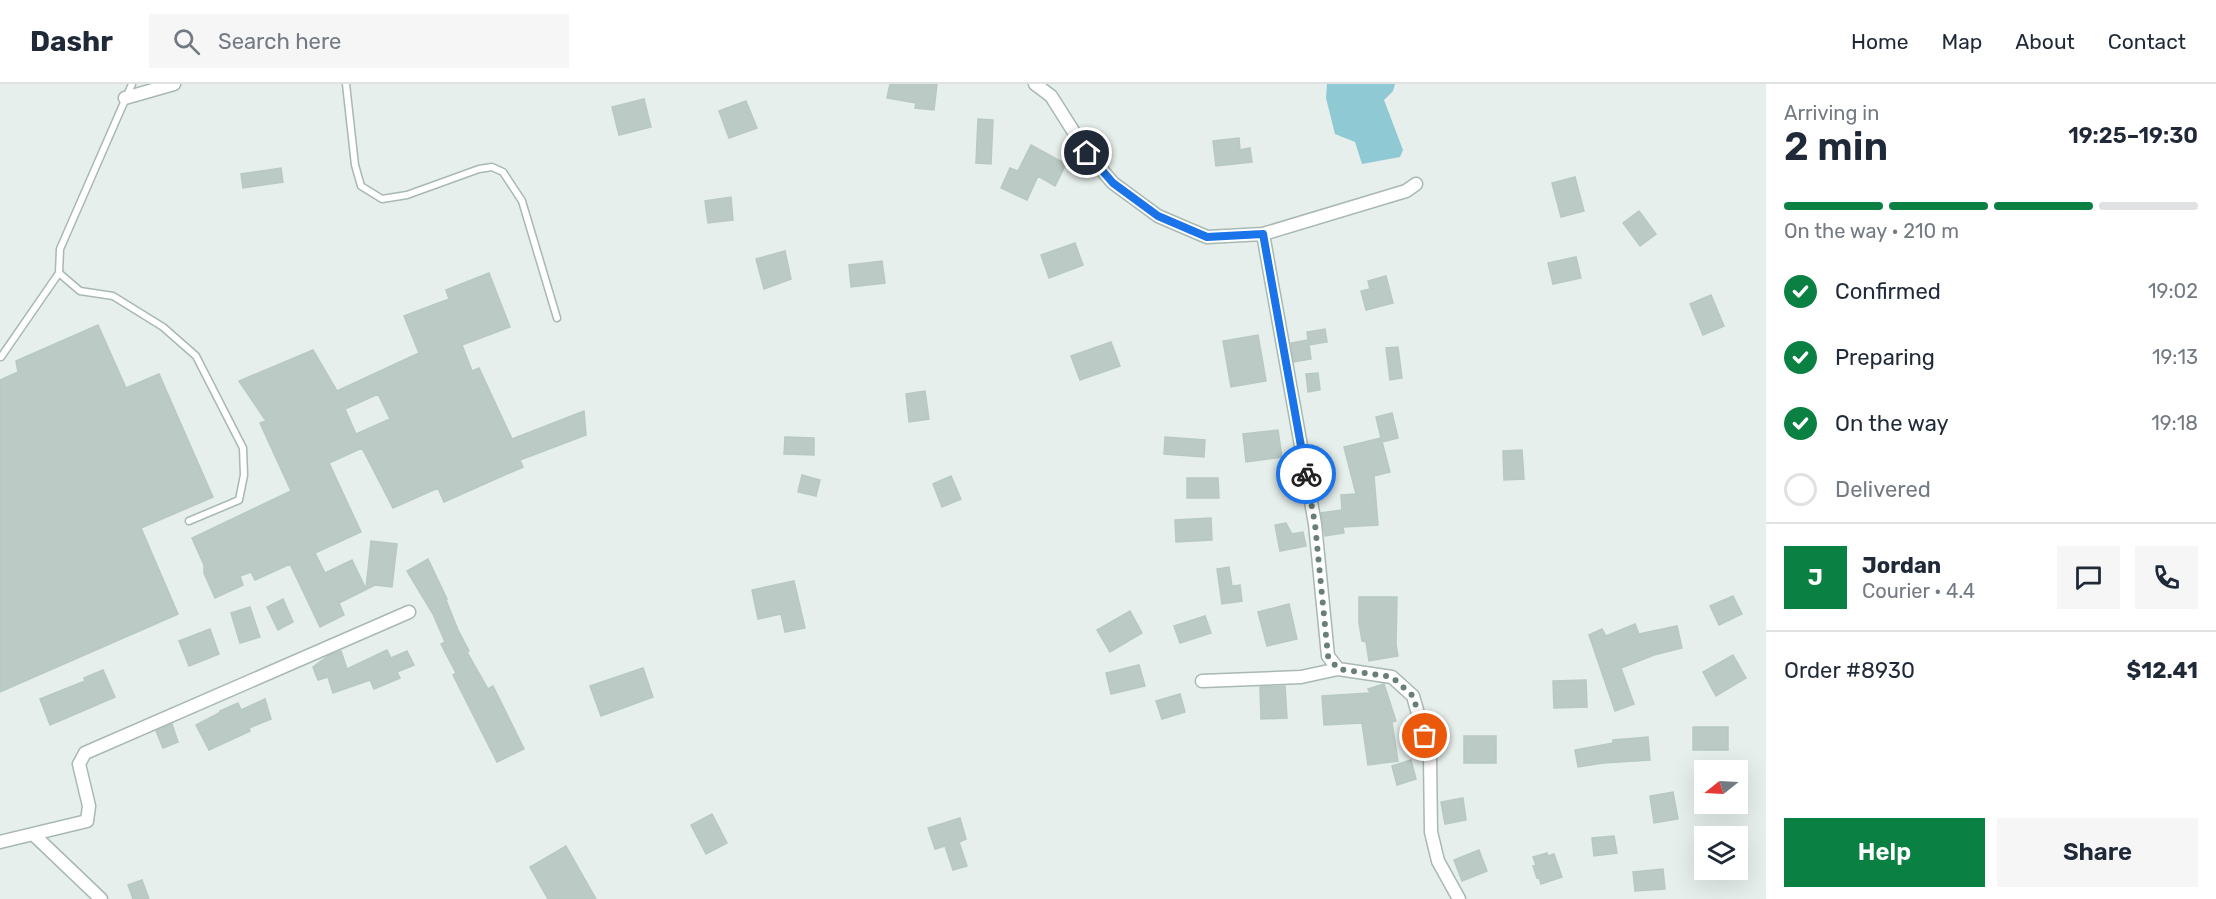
<!DOCTYPE html>
<html lang="en">
<head>
<meta charset="utf-8">
<style>
  :root { --surface:#fff; --page:#f6f6f7; --text:#1f2937; --muted:#747a83; --line:#e0e1e3; --accent:#0b8043 }
  body { margin:0; font-family:Rubik,sans-serif; background:var(--page); color:var(--text); height:100vh; display:flex; flex-direction:column; font-size:22px; white-space:nowrap }
  * { box-sizing:border-box; margin:0 }
  p { font-size:20px; color:var(--muted) }
  .icon { flex:none; width:33px; height:33px; fill:none; stroke:currentColor; stroke-width:2; stroke-linecap:round; stroke-linejoin:round }
  .map { position:relative; flex:1; overflow:hidden }
  .sheet { display:flex; flex-direction:column; background:var(--surface); width:450px }
  .sheet>* { flex:none }
  .needle { width:39px; rotate:252deg }
  .fabs { position:absolute; left:1694px; top:676px; display:grid; gap:12px }
  .fabs a { display:grid; place-items:center; width:54px; height:54px; border-radius:0px; background:var(--surface); box-shadow:0 6px 24px #0002; font-size:30px }
  .pin { position:absolute; display:grid; place-items:center; width:51px; height:51px; color:#fff; margin:-26px; border:3px solid #fff; border-radius:50%; box-shadow:0 2px 6px #0007 }
  .courier { position:absolute; display:grid; place-items:center; width:60px; height:60px; margin:-30px; border:4px solid #1a73e8; border-radius:50%; background:#fff; color:#222; box-shadow:0 2px 8px #0007 }
  .overview em { font-style:normal; font-weight:600 }
  .overview div { display:flex; flex-direction:column-reverse }
  .overview { display:flex; align-items:center; justify-content:space-between; height:102px; padding:0 18px }
  h1 { font-size:39px; font-weight:600; line-height:45px }
  .bar { display:grid; grid-template-columns:repeat(4,1fr); gap:9px 6px; align-content:center; height:72px; padding:0 18px }
  .bar i { height:8px; border-radius:4px; background:var(--line) }
  .bar .active { background:var(--accent) }
  .bar p { grid-column:span 4 }
  .line { display:flex; align-items:center; gap:15px; padding:0 18px; border-top:2px solid var(--line) }
  .line div { flex:1 }
  .round { display:grid; place-items:center; flex:none; width:63px; height:63px; border-radius:0px; background:var(--page) }
  ol { padding:0 18px; list-style:none }
  li { display:flex; align-items:center; gap:18px; height:66px }
  li p { margin-inline-start:auto }
  li .icon { padding:6px; border-radius:50%; background:var(--accent); color:#fff; stroke-width:4 }
  li:last-child { color:var(--muted) }
  li i { width:33px; height:33px; border:3px solid var(--line); border-radius:50% }
  .button { display:flex; gap:12px; margin-top:auto; padding:12px 18px }
  .button a { flex:1; height:69px; border-radius:0px; background:var(--accent); color:#fff; font-size:24px; font-weight:600; line-height:69px; text-align:center }
  .button a+a { background:var(--page); color:var(--text) }
  header { display:flex; align-items:center; gap:36px; box-sizing:border-box; height:84px; padding:0 30px; background:var(--surface); border-bottom:2px solid var(--line) }
  header strong { font-size:28px }
  nav { display:flex; gap:33px; margin-inline-start:auto; font-size:21px }
  .search { width:420px; height:54px; background:var(--page); display:flex; align-items:center; gap:15px; box-sizing:border-box; padding:0 21px; border-radius:0px; color:var(--muted); font-size:22px }
  main { display:flex; flex:1; min-height:0 }
  .map>svg:first-child { display:block }
  .water { fill:#8ec9d4 }
  .building { fill:#bbcac4; stroke:#b8c9c2; stroke-width:1.5; fill-rule:evenodd }
  .lines { fill:none; stroke-linecap:round; stroke-linejoin:round }
  .lane-casing { stroke:#a8b8b2; stroke-width:9 }
  .street-casing { stroke:#a8b8b2; stroke-width:15 }
  .lane { stroke:#fff; stroke-width:6 }
  .street { stroke:#fff; stroke-width:12 }
  .done { stroke:#687f78; stroke-width:6; stroke-dasharray:0 10.8 }
  .route { stroke:#1a73e8; stroke-width:8 }
</style>
</head>
<body>
<header>
<strong>Dashr</strong>
<div class="search"><svg class="icon" aria-label="search" viewBox="0 0 24 24"><circle cx="10" cy="10" r="6"/><path d="M15 15l6 6"/></svg>Search here</div>
<nav><a>Home</a><a>Map</a><a>About</a><a>Contact</a></nav>
</header>
<main>
<div class="map">
<svg width="1766" height="815" viewBox="0 0 1766 815">
  <rect width="100%" height="100%" fill="#e6efeb"/>
  <path class="water" d="M1327 0H1395L1393 7 1384 16 1403 66 1400 73 1362 80 1355 58 1335 50 1326 14Z"/>
  <path class="building" d="M890 0H937L934 26 915 24 916 19 887 14Z
    M644 15 651 43 619 51 612 23Z
    M746 17 757 44 729 54 719 27Z
    M978 35 993 36 991 80 976 79Z
    M1239 54 1240 66 1250 64 1252 78 1216 82 1213 57Z
    M1031 61 1066 80 1055 102 1038 92 1027 116 1001 104 1010 84 1018 87Z
    M281 84 283 98 243 104 241 90Z
    M1575 93 1584 127 1561 133 1552 99Z
    M731 113 733 136 708 139 705 117Z
    M1639 127 1656 150 1640 162 1623 139Z
    M1075 159 1083 181 1049 194 1041 171Z
    M785 167 791 195 764 205 756 175Z
    M1576 173 1581 194 1553 200 1548 179Z
    M882 177 885 199 851 203 849 181Z
    M489 189 510 243 462 261 472 287 479 284 512 355 584 327 586 351 520 376 523 383 444 418 438 404 393 424 362 364 329 379 361 448 315 469 325 489 352 476 366 505 371 457 397 460 392 503 375 501 339 519 344 531 320 543 290 480 255 496 251 488 240 492 243 501 215 514 204 489V481L192 454 291 407 260 339 266 337 239 297 313 266 337 307 419 269 404 232 449 215 446 206ZM378 310 390 335 356 350 345 325Z
    M1386 192 1393 219 1366 226 1361 207 1370 205 1368 197Z
    M1711 211 1724 242 1703 251 1690 220Z
    M98 241 126 304 159 290 213 413 141 444 178 530 0 608V296L18 288 16 277Z
    M1325 245 1327 258 1309 261 1311 275 1294 278 1291 259 1308 256 1307 248Z
    M1258 251 1266 297 1231 303 1223 257Z
    M1111 258 1120 282 1080 296 1071 272Z
    M1398 263 1402 294 1390 296 1386 264Z
    M1318 289 1320 306 1308 308 1306 290Z
    M925 307 929 335 909 338 906 310Z
    M1392 329 1398 354 1382 358 1376 333Z
    M1278 346 1282 373 1246 378 1243 350Z
    M785 353 814 354V371L784 370Z
    M1165 353 1205 356 1204 373 1164 370Z
    M1381 354 1390 388 1374 392 1378 441 1343 443 1344 449 1325 452 1321 429 1342 426 1341 411 1356 410 1344 363Z
    M1522 366 1524 395 1504 396 1503 367Z
    M802 391 820 396 816 412 798 408Z
    M951 392 961 415 942 423 933 400Z
    M1187 394H1218L1219 414H1187Z
    M1211 434 1212 456 1176 458 1175 436Z
    M1286 439 1292 450 1303 448 1306 462 1280 467 1275 441Z
    M428 475 447 515 446 516 458 546 469 567 467 568 488 605 493 602 524 665 497 678 453 591 456 589 441 560 445 558 433 530 407 487Z
    M1229 483 1232 502 1240 501 1242 517 1222 520 1217 485Z
    M794 497 805 544 785 548 781 530 758 535 752 506Z
    M1733 512 1742 530 1719 541 1710 522Z
    M1359 513H1397L1396 561 1398 572 1369 577 1366 558 1362 557 1359 539Z
    M283 515 293 538 278 546 267 523Z
    M1289 520 1297 555 1267 562 1258 528Z
    M250 523 260 553 240 559 231 529Z
    M1130 527 1142 549 1110 568 1097 546Z
    M1205 532 1211 549 1180 559 1174 542Z
    M1635 540 1639 550 1677 542 1682 564 1654 571 1621 584 1634 620 1615 627 1589 551 1602 545 1606 552Z
    M210 545 219 570 189 582 179 557Z
    M387 566 391 574 407 567 414 581 397 588 400 594 374 605 370 596 333 609 328 593 318 596 313 583 328 572 341 567 347 585Z
    M1733 571 1746 594 1716 612 1703 588Z
    M1139 581 1145 602 1111 610 1106 589Z
    M643 584 653 613 601 632 590 602Z
    M103 586 115 613 50 641 40 615 85 597 84 594Z
    M1586 596 1587 623 1554 624 1553 597Z
    M1384 600 1396 637 1392 638 1398 677 1368 681 1362 639 1324 641 1322 612 1370 609 1368 605Z
    M1285 602 1287 634 1261 635 1260 603Z
    M1180 610 1185 628 1162 635 1156 617Z
    M265 615 271 635 249 644 250 647 209 666 196 641 221 628 220 627 238 619 241 626Z
    M172 640 178 658 163 664 156 647Z
    M1693 643H1728V666H1693Z
    M1464 652H1496V679H1464Z
    M1648 653 1650 676 1603 679 1578 683 1575 666 1613 659V656Z
    M1411 676 1416 695 1397 701 1392 682Z
    M1673 708 1678 735 1654 739 1650 712Z
    M1463 714 1466 736 1445 740 1441 718Z
    M712 730 727 759 706 770 691 741Z
    M960 734 966 755 959 758 967 782 953 786 945 762 935 765 928 744Z
    M1614 752 1617 769 1594 772 1592 754Z
    M566 762 596 815H548L530 783Z
    M1479 766 1487 787 1462 797 1454 776Z
    M1547 769 1548 772 1554 770 1562 793 1541 800 1539 793 1537 794 1533 782 1536 781 1533 773Z
    M1663 785 1665 805 1635 807 1633 788Z
    M142 796 149 815H133L128 801Z"/>
  <g class="lines">
    <g class="lane-casing">
      <path id="lane" d="M132 0 60 165 59 189 80 207 113 212 163 243 196 272 243 364 244 391 239 416 189 437
        M346 0 355 81 361 102 382 115 407 111 479 85 492 83 503 88 522 117 557 234
        M1 273 59 189"/>
    </g>
    <g class="street-casing">
      <path id="street" d="M1035 0 1051 12 1087 69 1113 99 1158 132 1207 153 1263 150 1406 107 1416 100
        M125 14 174 0
        M1263 150 1315 440 1328 572 1338 585 1392 593 1413 612 1430 672 1431 748 1438 777 1459 815
        M1202 597 1301 593 1338 585
        M34 751 101 815
        M0 758 87 737 89 722 79 680 85 669 409 528"/>
    </g>
    <use href="#lane" class="lane"/>
    <use href="#street" class="street"/>
  </g>
  <g class="lines">
    <path class="done" d="M1306 390 1315 440 1328 572 1338 585 1392 593 1413 612 1425 652"/>
    <path class="route" d="M1087 69 1113 99 1158 132 1207 153 1263 150 1306 390"/>
  </g>
</svg>
<div class="fabs">
<a><svg class="needle" viewBox="-14 -14 28 28"><path d="M0-13l5 13h-10z" fill="#e53935"/><path d="M0 13l5-13h-10z" fill="#747a83"/></svg></a>
<a><svg class="icon" aria-label="layers" viewBox="0 0 24 24"><path d="M12 4l9 5-9 5-9-5zM3 14l9 5 9-5"/></svg></a>
</div>
<div class="pin" style="left:1425px;top:652px;background:#ea580c"><svg class="icon" aria-label="bag" viewBox="0 0 24 24"><path d="M5 8h14l-1 12H6zM9 8a3 3 0 0 1 6 0"/></svg></div>
<div class="pin" style="left:1087px;top:69px;background:#1f2937"><svg class="icon" aria-label="home" viewBox="0 0 24 24"><path d="M3 11l9-7 9 7M6 9v11h12V9"/></svg></div>
<div class="courier" style="left:1306px;top:390px"><svg class="icon" aria-label="bike" viewBox="0 0 24 24"><circle cx="6" cy="16" r="4"/><circle cx="18" cy="16" r="4"/><path d="M6 16l4-8h5l3 8M10 8l3 8H6M13 5h3"/></svg></div>
</div>
<section class="sheet">
<div class="overview"><div><h1>2 min</h1><p>Arriving in</p></div><em>19:25–19:30</em></div>
<div class="bar"><i class="active"></i><i class="active"></i><i class="active"></i><i></i><p>On the way · 210 m</p></div>
<ol>
<li><svg class="icon" aria-label="check" viewBox="0 0 24 24"><path d="M5 12l5 5 9-10"/></svg>Confirmed<p>19:02</p></li>
<li><svg class="icon" aria-label="check" viewBox="0 0 24 24"><path d="M5 12l5 5 9-10"/></svg>Preparing<p>19:13</p></li>
<li><svg class="icon" aria-label="check" viewBox="0 0 24 24"><path d="M5 12l5 5 9-10"/></svg>On the way<p>19:18</p></li>
<li><i></i>Delivered</li>
</ol>
<div class="line" style="height:108px"><b class="round" style="background:var(--accent);color:#fff">J</b><div><b>Jordan</b><p>Courier · 4.4</p></div><a class="round"><svg class="icon" aria-label="chat" viewBox="0 0 24 24"><path d="M4 5h16v11H9l-5 4z"/></svg></a><a class="round"><svg class="icon" aria-label="phone" viewBox="0 0 24 24"><path d="M5 4h4l2 5-3 2q2 4 5 5l2-3 5 2v4C11 20 4 13 5 4z"/></svg></a></div>
<div class="line" style="height:78px"><div>Order #8930</div><b>$12.41</b></div>
<div class="button"><a>Help</a><a>Share</a></div>
</section>
</main>
</body>
</html>
